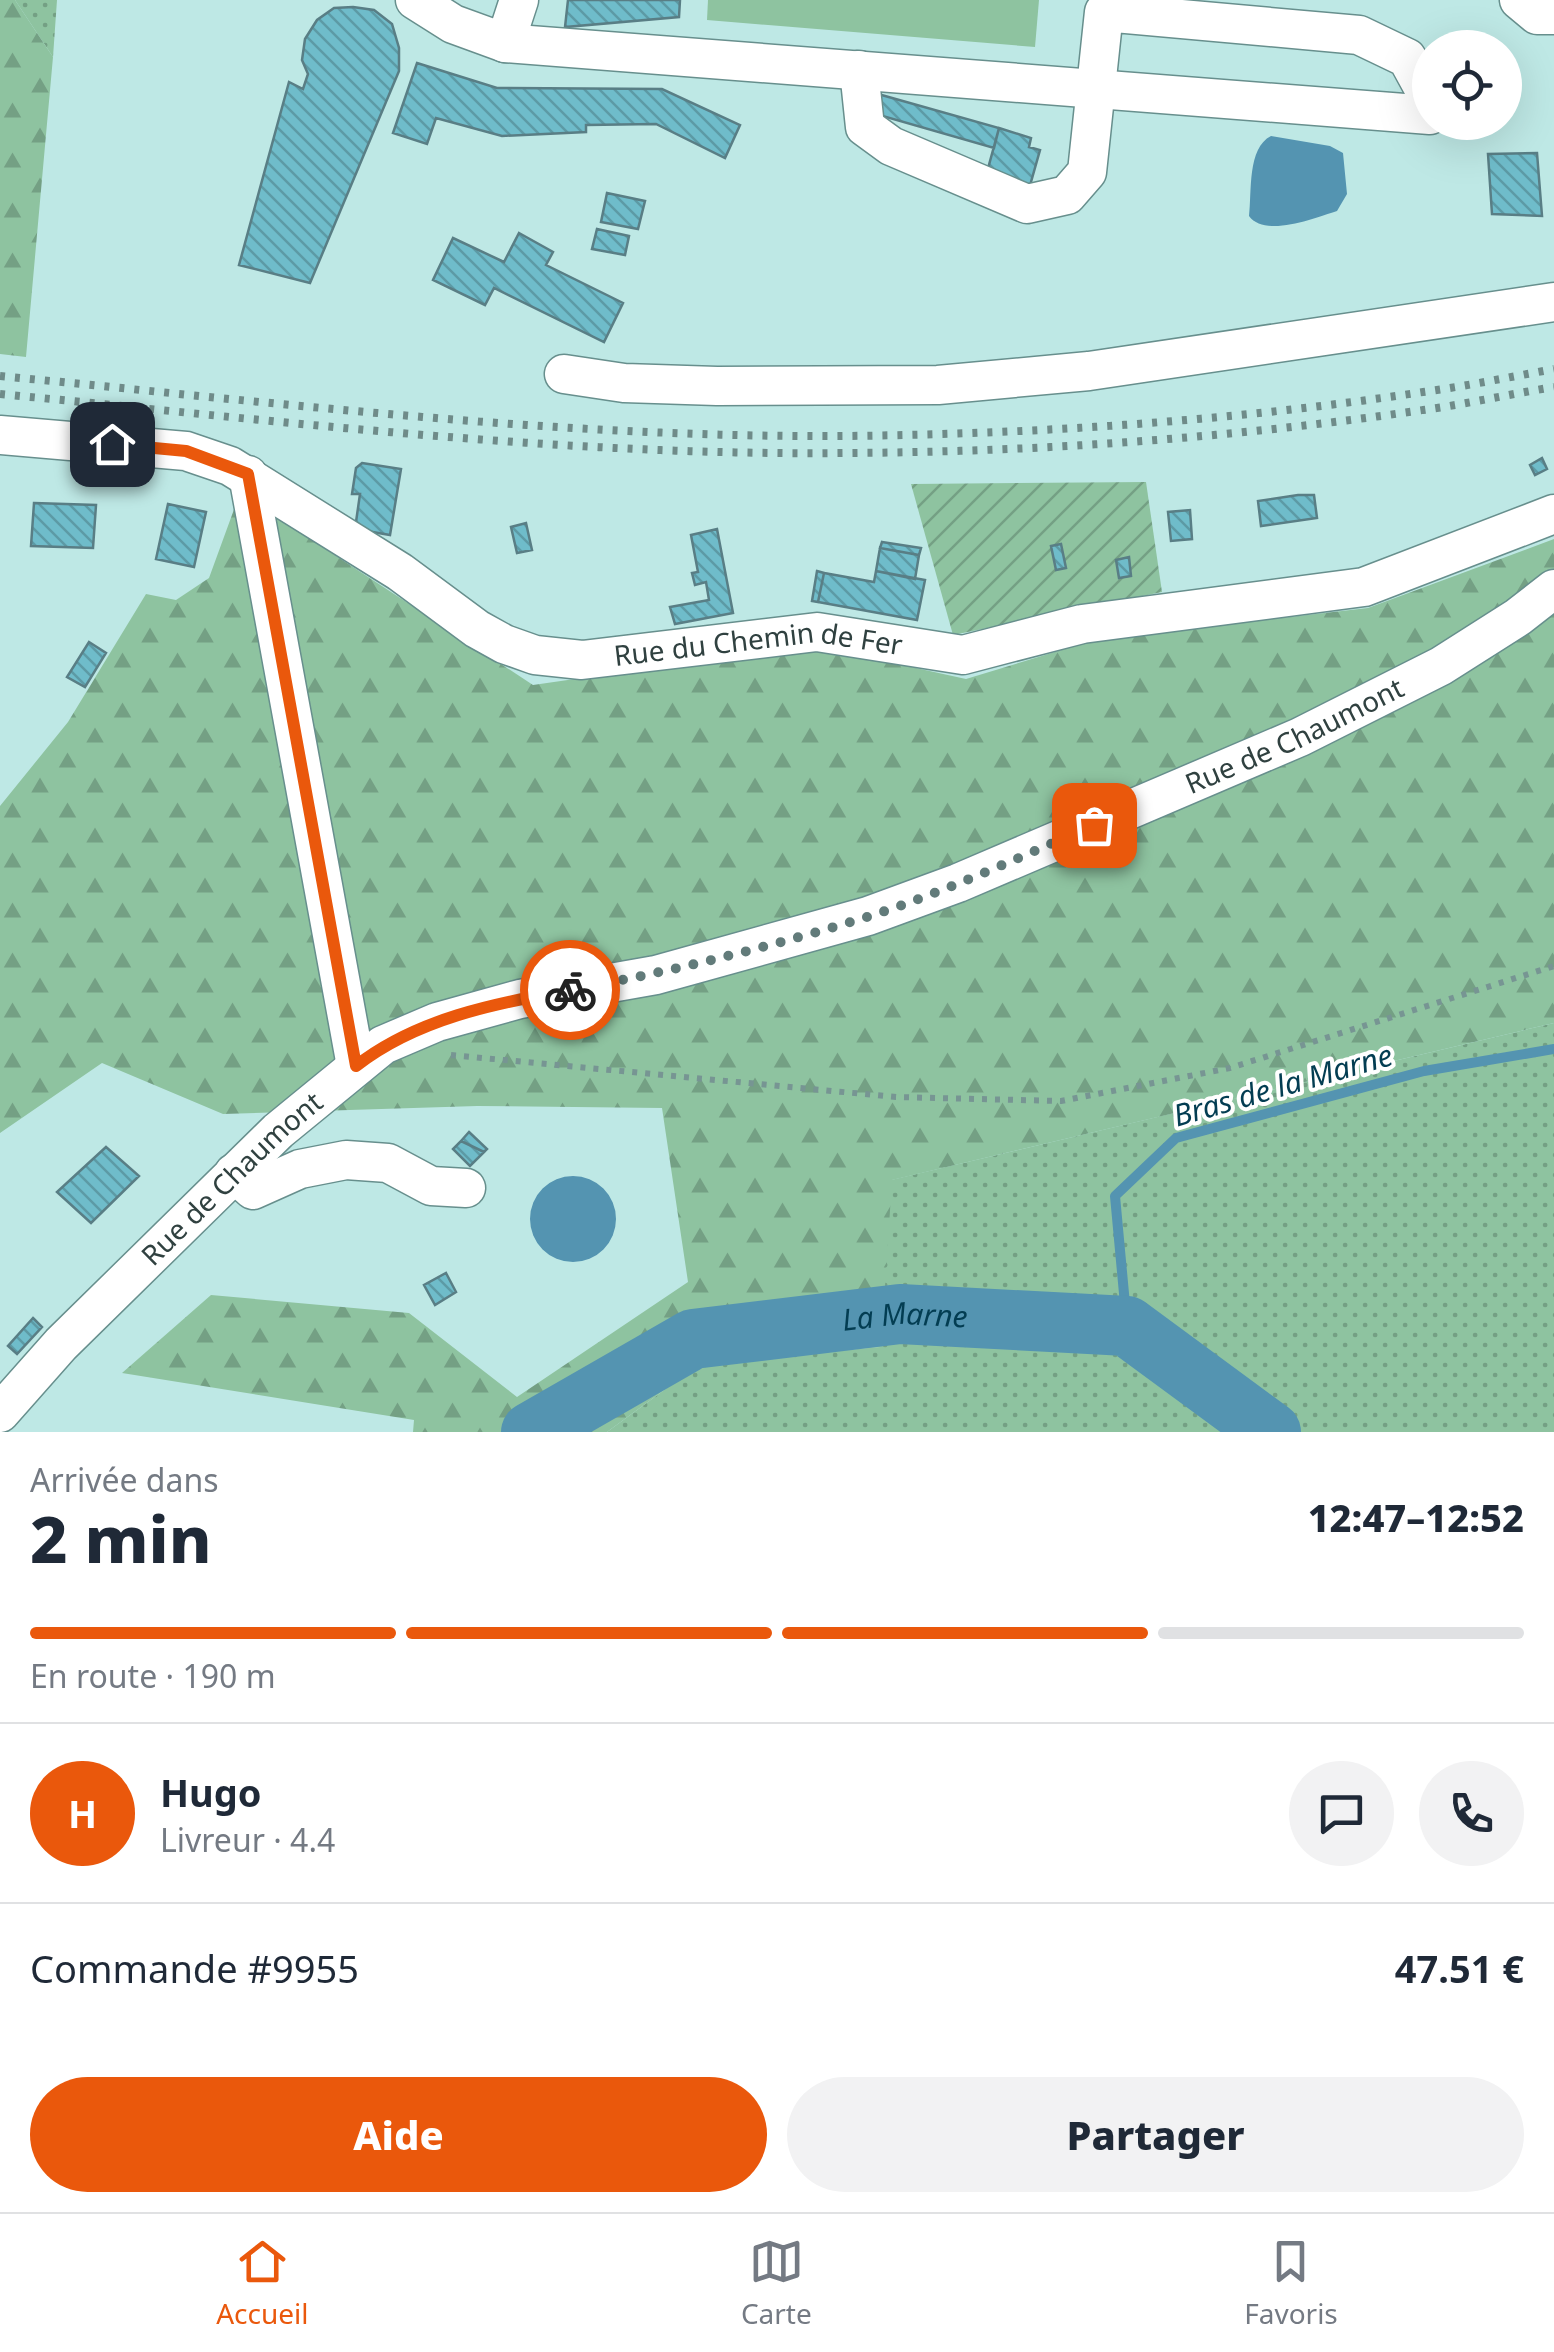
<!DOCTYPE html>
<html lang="fr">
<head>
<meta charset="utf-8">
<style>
  :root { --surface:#fff; --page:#f2f2f3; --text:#1f2937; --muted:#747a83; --line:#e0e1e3; --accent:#ea580c }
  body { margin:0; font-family:"Noto Sans",sans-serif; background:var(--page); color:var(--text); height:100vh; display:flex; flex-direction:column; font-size:38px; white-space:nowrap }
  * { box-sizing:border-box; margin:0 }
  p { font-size:32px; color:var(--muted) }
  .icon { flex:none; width:55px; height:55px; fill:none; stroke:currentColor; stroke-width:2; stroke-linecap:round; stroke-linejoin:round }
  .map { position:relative; height:1432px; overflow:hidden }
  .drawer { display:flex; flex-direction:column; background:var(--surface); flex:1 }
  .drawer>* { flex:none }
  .fabs { position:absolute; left:1412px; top:30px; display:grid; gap:20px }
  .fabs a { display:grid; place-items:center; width:110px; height:110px; border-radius:50%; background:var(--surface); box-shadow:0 10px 40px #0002; font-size:50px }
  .pin { position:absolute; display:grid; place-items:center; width:85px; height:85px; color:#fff; margin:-42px; border-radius:20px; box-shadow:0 5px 15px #0006 }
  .courier { position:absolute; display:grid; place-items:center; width:100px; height:100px; margin:-50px; border:8px solid #ea580c; border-radius:50%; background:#fff; color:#222; box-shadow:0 2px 12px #0007 }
  .summary em { font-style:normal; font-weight:800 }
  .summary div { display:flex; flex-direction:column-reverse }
  .summary { display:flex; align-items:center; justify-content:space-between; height:170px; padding:0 30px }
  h1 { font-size:65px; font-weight:800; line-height:75px }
  .bar { display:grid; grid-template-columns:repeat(4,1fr); gap:15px 10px; align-content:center; height:120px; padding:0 30px }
  .bar i { height:12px; border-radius:8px; background:var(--line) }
  .bar .active { background:var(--accent) }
  .bar p { grid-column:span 4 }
  .line { display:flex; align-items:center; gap:25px; padding:0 30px; border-top:2px solid var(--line) }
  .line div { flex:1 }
  .round { display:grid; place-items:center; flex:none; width:105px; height:105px; border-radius:52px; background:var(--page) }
  .primary-button { display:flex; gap:20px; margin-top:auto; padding:20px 30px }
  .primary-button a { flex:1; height:115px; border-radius:60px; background:var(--accent); color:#fff; font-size:40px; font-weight:800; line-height:115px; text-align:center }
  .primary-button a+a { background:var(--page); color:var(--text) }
  .tab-bar { display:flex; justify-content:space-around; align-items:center; height:140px; border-top:2px solid var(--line); background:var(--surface); font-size:28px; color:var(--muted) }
  .tab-bar a { display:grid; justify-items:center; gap:5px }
  .tab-bar .active { color:var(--accent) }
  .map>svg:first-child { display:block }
  .grass { fill:url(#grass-dots) }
  .forest { fill:url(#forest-firs) }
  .garden { fill:url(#garden-furrows) }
  .pitch { fill:#8ec3a0 }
  .water { fill:#5494b1 }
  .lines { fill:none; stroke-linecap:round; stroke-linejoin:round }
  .stream { stroke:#5494b1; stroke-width:10 }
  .river { stroke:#5494b1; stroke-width:60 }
  .building { fill:url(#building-back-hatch); stroke:#597e85; stroke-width:2.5 }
  .minor-casing { stroke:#678f8d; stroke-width:41 }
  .path { stroke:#779593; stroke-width:6; stroke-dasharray:5 8; stroke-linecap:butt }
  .minor { stroke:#fff; stroke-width:38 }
  .rail { stroke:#6f8b89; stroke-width:8; stroke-dasharray:5 10; stroke-linecap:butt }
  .done { stroke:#627b7a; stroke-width:10; stroke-dasharray:0 18 }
  .route { stroke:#ea580c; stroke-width:12 }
  .labels { text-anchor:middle; stroke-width:8; stroke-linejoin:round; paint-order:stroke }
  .street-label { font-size:28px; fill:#304140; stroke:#fff }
  .water-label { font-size:30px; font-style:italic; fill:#033d52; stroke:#fff }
</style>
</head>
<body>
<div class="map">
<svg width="1554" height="1432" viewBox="0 0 1554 1432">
  <defs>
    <pattern id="grass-dots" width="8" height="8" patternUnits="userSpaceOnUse" patternTransform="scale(2.5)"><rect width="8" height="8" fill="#8ec3a0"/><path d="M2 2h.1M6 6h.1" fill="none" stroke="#74a084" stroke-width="1.8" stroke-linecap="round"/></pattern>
    <pattern id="forest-firs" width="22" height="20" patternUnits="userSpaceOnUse" patternTransform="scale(2.5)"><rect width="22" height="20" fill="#8ec3a0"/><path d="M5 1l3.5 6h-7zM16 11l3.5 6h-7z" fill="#74a084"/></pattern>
    <pattern id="garden-furrows" width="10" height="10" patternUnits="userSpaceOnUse" patternTransform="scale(2.5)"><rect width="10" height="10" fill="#8ec3a0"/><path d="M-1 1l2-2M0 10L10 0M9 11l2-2" fill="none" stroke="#74a084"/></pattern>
    <pattern id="building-back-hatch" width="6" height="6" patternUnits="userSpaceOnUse" patternTransform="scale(2.5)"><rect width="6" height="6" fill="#6fbcca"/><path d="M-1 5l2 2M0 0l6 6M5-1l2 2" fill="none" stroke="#5c9aa5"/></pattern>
  </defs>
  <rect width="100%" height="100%" fill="#bee8e5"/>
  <path class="grass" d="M15 0H57L53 57Z
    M1554 1023V1432H607L701 1363 880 1347 891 1180Z"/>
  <path class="forest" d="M0 0H15L53 57 26 357 0 354Z
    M240 493 533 685 811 645 966 679 1098 639 1368 608 1554 539V1023L892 1180 881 1347 701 1363 607 1432H413L414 1420 122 1373 211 1295 409 1313 517 1397 688 1282 662 1108 477 1106 223 1114 102 1063 0 1133V806L68 722 146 594 176 600 209 578Z"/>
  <path class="garden" d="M1146 482 1162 592 953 635 911 484Z"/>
  <path class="pitch" d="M708 0H1039L1035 47 707 20Z"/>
  <path class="water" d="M1271 136 1330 146 1343 153 1347 194 1337 211C1315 218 1265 238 1249 216 1252 192 1247 148 1271 136Z
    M530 1219a43 43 0 1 1 86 0a43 43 0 1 1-86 0Z"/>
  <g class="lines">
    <path class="stream" d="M1127 1326 1115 1196 1176 1138 1424 1071 1554 1049"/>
    <path class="river" id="s1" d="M531 1432 693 1339 900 1314 1127 1326 1271 1432"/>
  </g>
  <path class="building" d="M568 0H680L679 17 565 27Z
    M353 7 374 10 392 24 399 48V71L310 283 239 265 289 82 303 89 308 74 302 60 305 39 317 20 334 8Z
    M417 63 497 88 662 89 740 125 725 158 656 124 586 125V132L502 136 436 118 427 144 393 133Z
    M878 94 999 128 994 148 872 113Z
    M999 128 1031 138 1029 147 1040 150 1029 189 986 176Z
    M1537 153 1542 216 1492 214 1488 154Z
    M607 193 645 201 638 229 601 222Z
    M597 229 629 236 625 255 592 249Z
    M519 233 553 252 546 265 623 303 604 342 494 288 485 305 433 280 453 238 504 262Z
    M1542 458 1547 469 1535 475 1530 465Z
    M362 463 401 469 390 535 355 529 360 494H352L356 468Z
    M1298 495H1314L1317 518 1261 526 1258 501Z
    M34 503 96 505 93 548 31 546Z
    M168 504 206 512 194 567 156 559Z
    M1190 510 1192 539 1171 541 1168 512Z
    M526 523 532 550 517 553 511 527Z
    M717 529 733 613 675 624 670 607 709 600 706 582 695 585 692 573 698 572 691 535Z
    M882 542 921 548 919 555 880 548Z
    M1061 544 1066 568 1056 570 1051 546Z
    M880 548 919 555 915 579 876 571Z
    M1129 557 1131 576 1119 578 1116 560Z
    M817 571 824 573 818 602 812 601Z
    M876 571 925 580 917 620 818 602 824 573 874 582Z
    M89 642 106 653 85 687 67 677Z
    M469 1132 487 1149 484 1152 461 1141Z
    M461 1141 484 1152 470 1166 453 1149Z
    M106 1147 139 1176 91 1223 57 1192Z
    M446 1273 456 1292 435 1305 424 1285Z
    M33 1318 42 1327 17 1354 8 1346Z"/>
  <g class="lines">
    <g class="minor-casing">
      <g id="minor">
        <path d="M415 0 453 24 505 43 1430 115"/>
        <path d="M1519 0 1537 15H1554"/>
        <path d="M505 43 519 0"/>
        <path d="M859 70 865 127 891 146 1027 204 1067 195 1087 172 1104 12 1359 35 1407 58 1430 100"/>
        <path d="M564 374 624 383 717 386 938 385 1089 371 1554 302"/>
        <path id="s2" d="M0 435 186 451 230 466 400 572 477 629 504 644 535 655 582 660 817 632 963 655 1082 624 1364 587 1554 514"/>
        <path d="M248 475 356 1066"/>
        <path d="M234 1173 253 1190 300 1169 346 1160 388 1163 431 1186 466 1188"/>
        <path id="s3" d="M0 1413 61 1344 278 1131 383 1045 437 1022 520 999 656 975 868 916 958 883 1300 737 1441 666 1518 617 1554 589"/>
      </g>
    </g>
    <path class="path" d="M451 1055 896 1097 1061 1101 1230 1068 1554 966"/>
    <use href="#minor" class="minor"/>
    <path class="rail" d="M0 376C280 403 562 438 844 436 1037 434 1232 421 1423 392 1467 386 1510 377 1554 369
      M0 394C280 421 562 456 844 453 1038 452 1232 438 1423 410 1467 404 1510 394 1554 387"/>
  </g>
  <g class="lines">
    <path class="done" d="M570 990C670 972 770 947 867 917 945 892 1020 857 1094 825"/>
    <path class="route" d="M112 444 186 451 248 474 356 1066C416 1019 495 1003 570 990"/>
  </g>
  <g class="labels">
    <g class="street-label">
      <text dy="10" stroke="none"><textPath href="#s2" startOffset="818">Rue du Chemin de Fer</textPath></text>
      <text dy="10" stroke="none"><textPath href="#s3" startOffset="1498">Rue de Chaumont</textPath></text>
      <text dy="10" stroke="none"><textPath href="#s3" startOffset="330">Rue de Chaumont</textPath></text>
    </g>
    <g class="water-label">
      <text transform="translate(1283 1086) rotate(-16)" y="10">Bras de la Marne</text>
      <text dy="10" stroke="none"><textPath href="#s1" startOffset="400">La Marne</textPath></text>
    </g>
  </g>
</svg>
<div class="fabs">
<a><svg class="icon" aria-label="locate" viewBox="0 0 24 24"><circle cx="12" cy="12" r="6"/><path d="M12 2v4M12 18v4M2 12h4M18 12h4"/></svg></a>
</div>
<div class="pin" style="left:1094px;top:825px;background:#ea580c"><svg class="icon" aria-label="bag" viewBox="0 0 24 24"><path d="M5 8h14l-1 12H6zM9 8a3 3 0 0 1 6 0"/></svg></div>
<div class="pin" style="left:112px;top:444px;background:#1f2937"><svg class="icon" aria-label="home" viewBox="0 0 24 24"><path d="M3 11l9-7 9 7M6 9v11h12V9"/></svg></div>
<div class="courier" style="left:570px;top:990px"><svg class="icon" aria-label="bike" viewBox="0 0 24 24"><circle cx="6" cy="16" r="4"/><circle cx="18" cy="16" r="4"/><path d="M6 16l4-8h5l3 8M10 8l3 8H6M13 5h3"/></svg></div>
</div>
<section class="drawer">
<div class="summary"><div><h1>2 min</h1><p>Arrivée dans</p></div><em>12:47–12:52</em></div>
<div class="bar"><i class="active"></i><i class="active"></i><i class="active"></i><i></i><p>En route · 190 m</p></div>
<div class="line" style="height:180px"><b class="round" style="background:var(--accent);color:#fff">H</b><div><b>Hugo</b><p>Livreur · 4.4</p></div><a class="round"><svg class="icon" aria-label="chat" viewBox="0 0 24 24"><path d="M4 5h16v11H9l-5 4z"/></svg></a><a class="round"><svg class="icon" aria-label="phone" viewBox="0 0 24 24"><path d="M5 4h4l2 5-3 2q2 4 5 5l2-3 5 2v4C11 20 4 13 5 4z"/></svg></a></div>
<div class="line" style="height:130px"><div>Commande #9955</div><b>47.51 €</b></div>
<div class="primary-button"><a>Aide</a><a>Partager</a></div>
</section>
<nav class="tab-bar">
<a class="active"><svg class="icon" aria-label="home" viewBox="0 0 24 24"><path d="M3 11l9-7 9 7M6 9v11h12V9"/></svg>Accueil</a>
<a><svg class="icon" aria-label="map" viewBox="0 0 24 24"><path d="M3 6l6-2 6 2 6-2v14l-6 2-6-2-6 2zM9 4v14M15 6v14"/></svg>Carte</a>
<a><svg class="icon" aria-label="saved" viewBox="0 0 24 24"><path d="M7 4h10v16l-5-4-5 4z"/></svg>Favoris</a>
</nav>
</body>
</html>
